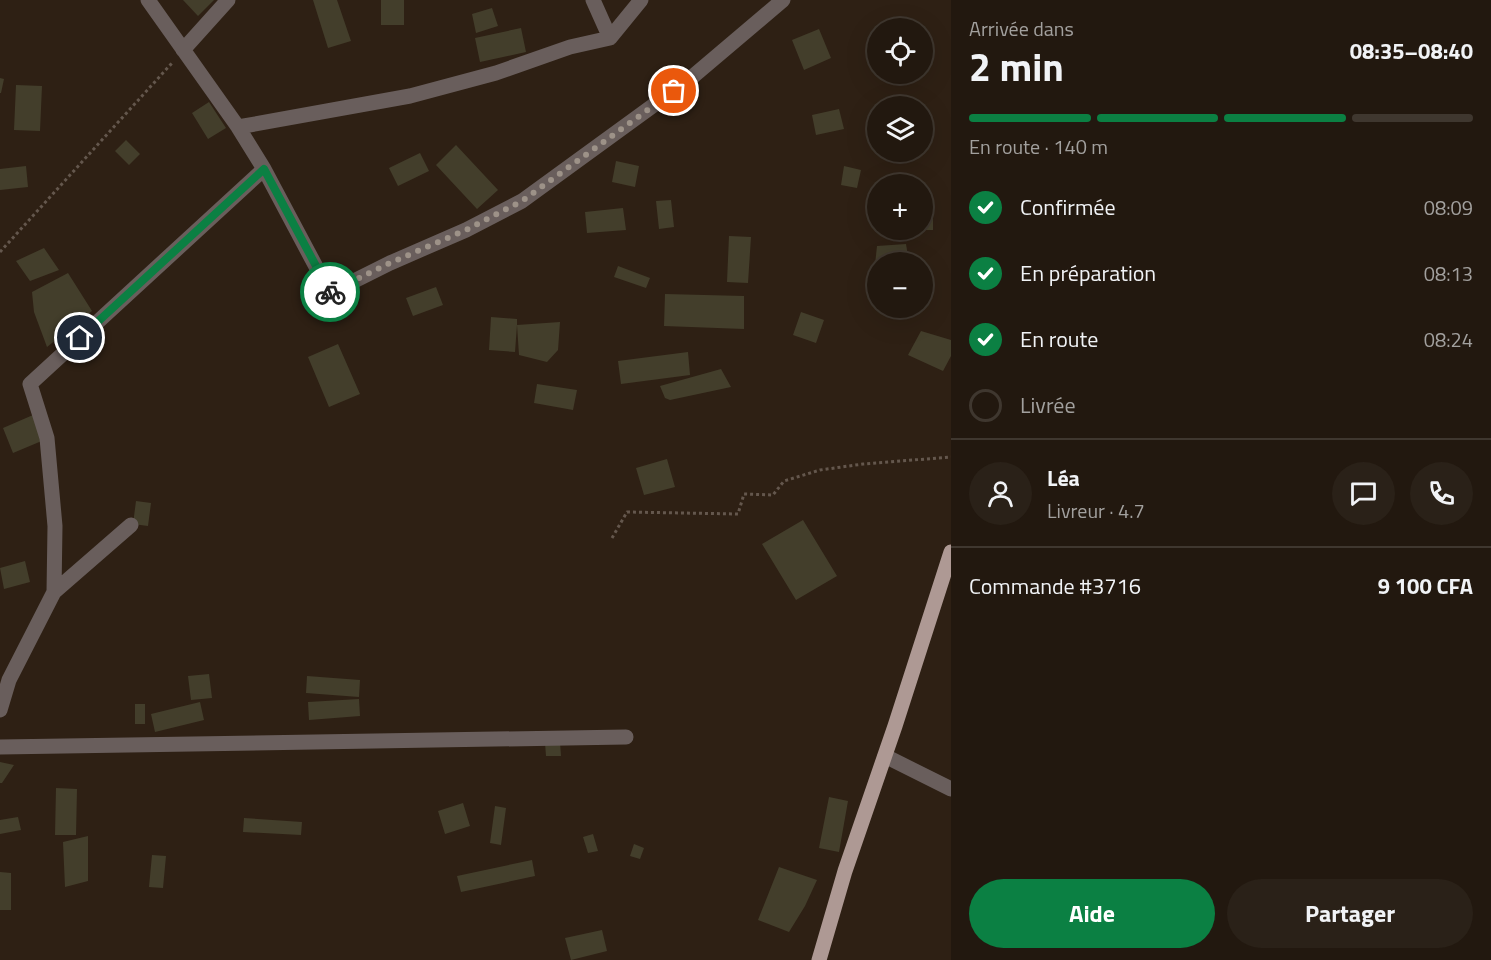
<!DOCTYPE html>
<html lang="fr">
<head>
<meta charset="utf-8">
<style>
  :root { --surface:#22180f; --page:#2a2118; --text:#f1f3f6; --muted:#a2a09e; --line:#3f372f; --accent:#0b8043 }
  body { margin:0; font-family:"Titillium Web",sans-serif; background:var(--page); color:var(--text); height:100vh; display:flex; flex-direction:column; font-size:22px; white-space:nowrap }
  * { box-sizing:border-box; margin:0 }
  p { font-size:20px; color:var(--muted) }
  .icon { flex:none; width:33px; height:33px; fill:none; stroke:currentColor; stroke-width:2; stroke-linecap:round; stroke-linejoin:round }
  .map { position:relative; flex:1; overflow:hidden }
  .panel { display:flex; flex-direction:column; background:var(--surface); width:540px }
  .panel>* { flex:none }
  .controls { position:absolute; left:867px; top:18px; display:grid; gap:12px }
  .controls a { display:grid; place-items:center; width:66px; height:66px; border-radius:50%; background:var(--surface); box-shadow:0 6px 24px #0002,0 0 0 2px var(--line); font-size:30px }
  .pin { position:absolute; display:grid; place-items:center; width:51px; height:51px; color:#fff; margin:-26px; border:3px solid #fff; border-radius:50%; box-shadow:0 2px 6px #0007 }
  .courier { position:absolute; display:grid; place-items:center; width:60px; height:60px; margin:-30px; border:4px solid #0b8043; border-radius:50%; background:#fff; color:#222; box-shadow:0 2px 8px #0007 }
  .headline em { font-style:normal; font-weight:700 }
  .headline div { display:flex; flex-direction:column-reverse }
  .headline { display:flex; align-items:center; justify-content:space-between; height:102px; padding:0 18px }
  h1 { font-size:39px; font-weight:700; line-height:45px }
  .bar { display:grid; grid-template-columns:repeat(4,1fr); gap:9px 6px; align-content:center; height:72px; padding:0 18px }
  .bar i { height:8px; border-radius:4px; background:var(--line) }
  .bar .on { background:var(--accent) }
  .bar p { grid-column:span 4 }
  .line { display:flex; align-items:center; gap:15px; padding:0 18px; border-top:2px solid var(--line) }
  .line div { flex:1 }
  .round { display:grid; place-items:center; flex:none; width:63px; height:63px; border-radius:32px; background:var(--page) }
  ol { padding:0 18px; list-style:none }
  li { display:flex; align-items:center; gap:18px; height:66px }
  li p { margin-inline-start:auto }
  li .icon { padding:6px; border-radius:50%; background:var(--accent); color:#fff; stroke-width:4 }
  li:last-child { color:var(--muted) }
  li i { width:33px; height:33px; border:3px solid var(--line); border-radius:50% }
  .primary-button { display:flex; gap:12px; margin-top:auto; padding:12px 18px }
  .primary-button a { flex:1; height:69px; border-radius:36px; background:var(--accent); color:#fff; font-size:24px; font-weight:700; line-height:69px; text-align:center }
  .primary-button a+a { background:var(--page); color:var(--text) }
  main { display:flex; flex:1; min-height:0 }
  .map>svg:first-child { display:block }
  .building { fill:#433e2b }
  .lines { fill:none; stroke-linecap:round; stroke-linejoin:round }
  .path { stroke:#64574d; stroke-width:3; stroke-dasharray:3 3; stroke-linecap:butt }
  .minor { stroke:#695e5c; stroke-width:15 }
  .major { stroke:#ae9994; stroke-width:15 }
  .done { stroke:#9d9288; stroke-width:6; stroke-dasharray:0 10.8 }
  .route { stroke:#0b8043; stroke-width:8 }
</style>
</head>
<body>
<main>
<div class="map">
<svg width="951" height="960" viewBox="0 0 951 960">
  <rect width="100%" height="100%" fill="#2e2014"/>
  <path class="building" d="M183 0H214L198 16Z
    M313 0H337L351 41 328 48Z
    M381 0H404V25H381Z
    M492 8 498 26 476 33 472 14Z
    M521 28 526 52 480 62 475 38Z
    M819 29 831 58 804 70 792 40Z
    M0 78 4 79 1 93H0Z
    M16 85 42 86 40 131 14 130Z
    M209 102 226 128 208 139 192 113Z
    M839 109 844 129 816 135 812 115Z
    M126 140 140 154 129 165 115 151Z
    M456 145 498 190 477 209 436 165Z
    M420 153 429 171 398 186 389 168Z
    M616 161 639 166 635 187 612 182Z
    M26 166 28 187 0 190V169Z
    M844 166 861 170 857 188 841 185Z
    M922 198H933V230H922Z
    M671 200 674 227 659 229 656 201Z
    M623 208 626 230 587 233 585 212Z
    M729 236 751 237 748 283 727 282Z
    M906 244 909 262H878V302H871L877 246Z
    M44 248 59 270 30 281 16 261Z
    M618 266 650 278 646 288 614 277Z
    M68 273 92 311 47 347 34 312 32 292Z
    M922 280H929L925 302H922Z
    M436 287 443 305 413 316 406 298Z
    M665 294 744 296V329L664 326Z
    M801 312 824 320 816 343 793 335Z
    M491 317 517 319V325L560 322 558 350 547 362 519 355 517 325 515 352 489 350Z
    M921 331 951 340V356L943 371 908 355Z
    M338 344 360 394 329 407 308 357Z
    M688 352 690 375 621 384 618 361Z
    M721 369 731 387 670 400 665 398 660 386Z
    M537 384 577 390 573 410 534 403Z
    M33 415 44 440 13 453 3 428Z
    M667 459 675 487 644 495 636 468Z
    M136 501 151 503 148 526 133 524Z
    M803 520 837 576 796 600 762 544Z
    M25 561 30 582 4 589 0 568Z
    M209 674 212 698 191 700 188 676Z
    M307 676 360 680 359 697 306 693Z
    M359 699 360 716 309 720 308 702Z
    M200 702 204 720 155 732 151 714Z
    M135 704H145V724H135Z
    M560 742 561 756H546L545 743Z
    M0 762 14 765 2 783H0Z
    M56 788 77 789 76 835H55Z
    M829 797 848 801 839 852 819 848Z
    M463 803 470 826 445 834 438 811Z
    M495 806 506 808 501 845 490 843Z
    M18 817 21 830 0 834V820Z
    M244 818 302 822 301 835 243 832Z
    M593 834 598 851 588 853 583 837Z
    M88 836V881L65 887 63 842Z
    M634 844 644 848 640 859 630 856Z
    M152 855 166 856 163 888 149 887Z
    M532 860 535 876 461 892 457 876Z
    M779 867 817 880 805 906 789 932 758 920Z
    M0 872 11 873V910H0Z
    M602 930 607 951 571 960 565 938Z"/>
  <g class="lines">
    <path class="path" d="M0 252 172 63
      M612 538 627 512 738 514 744 494 773 495 784 481 820 470 863 464 951 457"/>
    <path class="minor" d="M148 0 238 127 264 169 330 293 390 263 466 230 522 201 691 78 783 0
      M593 0 610 38
      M183 50 228 0
      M238 127 410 96 496 73 570 47 610 38 641 0
      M54 592 131 525
      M0 710 9 680 54 592 55 526 47 438 30 384 264 169
      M0 747 626 737
      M885 756 951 789"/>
    <path class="major" d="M819 960 845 871 895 726 951 552"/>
  </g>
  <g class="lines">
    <path class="done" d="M330 292 390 263 466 230 522 201 674 91"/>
    <path class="route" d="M80 338 264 169 330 292"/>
  </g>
</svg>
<div class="controls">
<a><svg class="icon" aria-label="locate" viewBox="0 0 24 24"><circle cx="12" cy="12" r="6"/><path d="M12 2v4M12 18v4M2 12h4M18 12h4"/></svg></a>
<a><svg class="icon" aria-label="layers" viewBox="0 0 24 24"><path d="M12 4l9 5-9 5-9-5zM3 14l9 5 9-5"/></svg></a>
<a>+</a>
<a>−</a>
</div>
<div class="pin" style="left:674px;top:91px;background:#ea580c"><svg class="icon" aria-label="bag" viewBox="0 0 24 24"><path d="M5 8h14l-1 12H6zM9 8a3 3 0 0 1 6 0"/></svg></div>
<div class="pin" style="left:80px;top:338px;background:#1f2937"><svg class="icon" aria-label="home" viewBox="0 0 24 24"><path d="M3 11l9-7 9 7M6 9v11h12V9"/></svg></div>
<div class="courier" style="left:330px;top:292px"><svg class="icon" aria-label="bike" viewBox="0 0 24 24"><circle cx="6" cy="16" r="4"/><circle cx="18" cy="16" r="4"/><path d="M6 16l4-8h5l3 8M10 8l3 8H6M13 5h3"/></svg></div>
</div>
<section class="panel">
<div class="headline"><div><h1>2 min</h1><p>Arrivée dans</p></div><em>08:35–08:40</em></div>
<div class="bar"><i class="on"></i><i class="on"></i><i class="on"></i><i></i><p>En route · 140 m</p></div>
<ol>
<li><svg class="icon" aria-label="check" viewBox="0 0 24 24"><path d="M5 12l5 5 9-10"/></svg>Confirmée<p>08:09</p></li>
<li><svg class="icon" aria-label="check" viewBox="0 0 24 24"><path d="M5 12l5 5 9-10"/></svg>En préparation<p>08:13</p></li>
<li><svg class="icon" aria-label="check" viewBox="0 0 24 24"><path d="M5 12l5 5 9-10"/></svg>En route<p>08:24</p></li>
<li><i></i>Livrée</li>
</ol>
<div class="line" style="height:108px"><a class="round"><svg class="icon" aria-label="person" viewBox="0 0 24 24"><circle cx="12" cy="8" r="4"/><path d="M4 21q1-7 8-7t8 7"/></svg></a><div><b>Léa</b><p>Livreur · 4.7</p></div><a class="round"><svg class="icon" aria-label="chat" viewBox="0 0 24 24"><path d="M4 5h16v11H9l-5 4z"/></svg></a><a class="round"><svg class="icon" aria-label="phone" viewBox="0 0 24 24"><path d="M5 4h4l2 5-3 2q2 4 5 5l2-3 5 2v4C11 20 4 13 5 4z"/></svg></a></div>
<div class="line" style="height:78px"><div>Commande #3716</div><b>9 100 CFA</b></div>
<div class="primary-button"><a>Aide</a><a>Partager</a></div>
</section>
</main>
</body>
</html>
